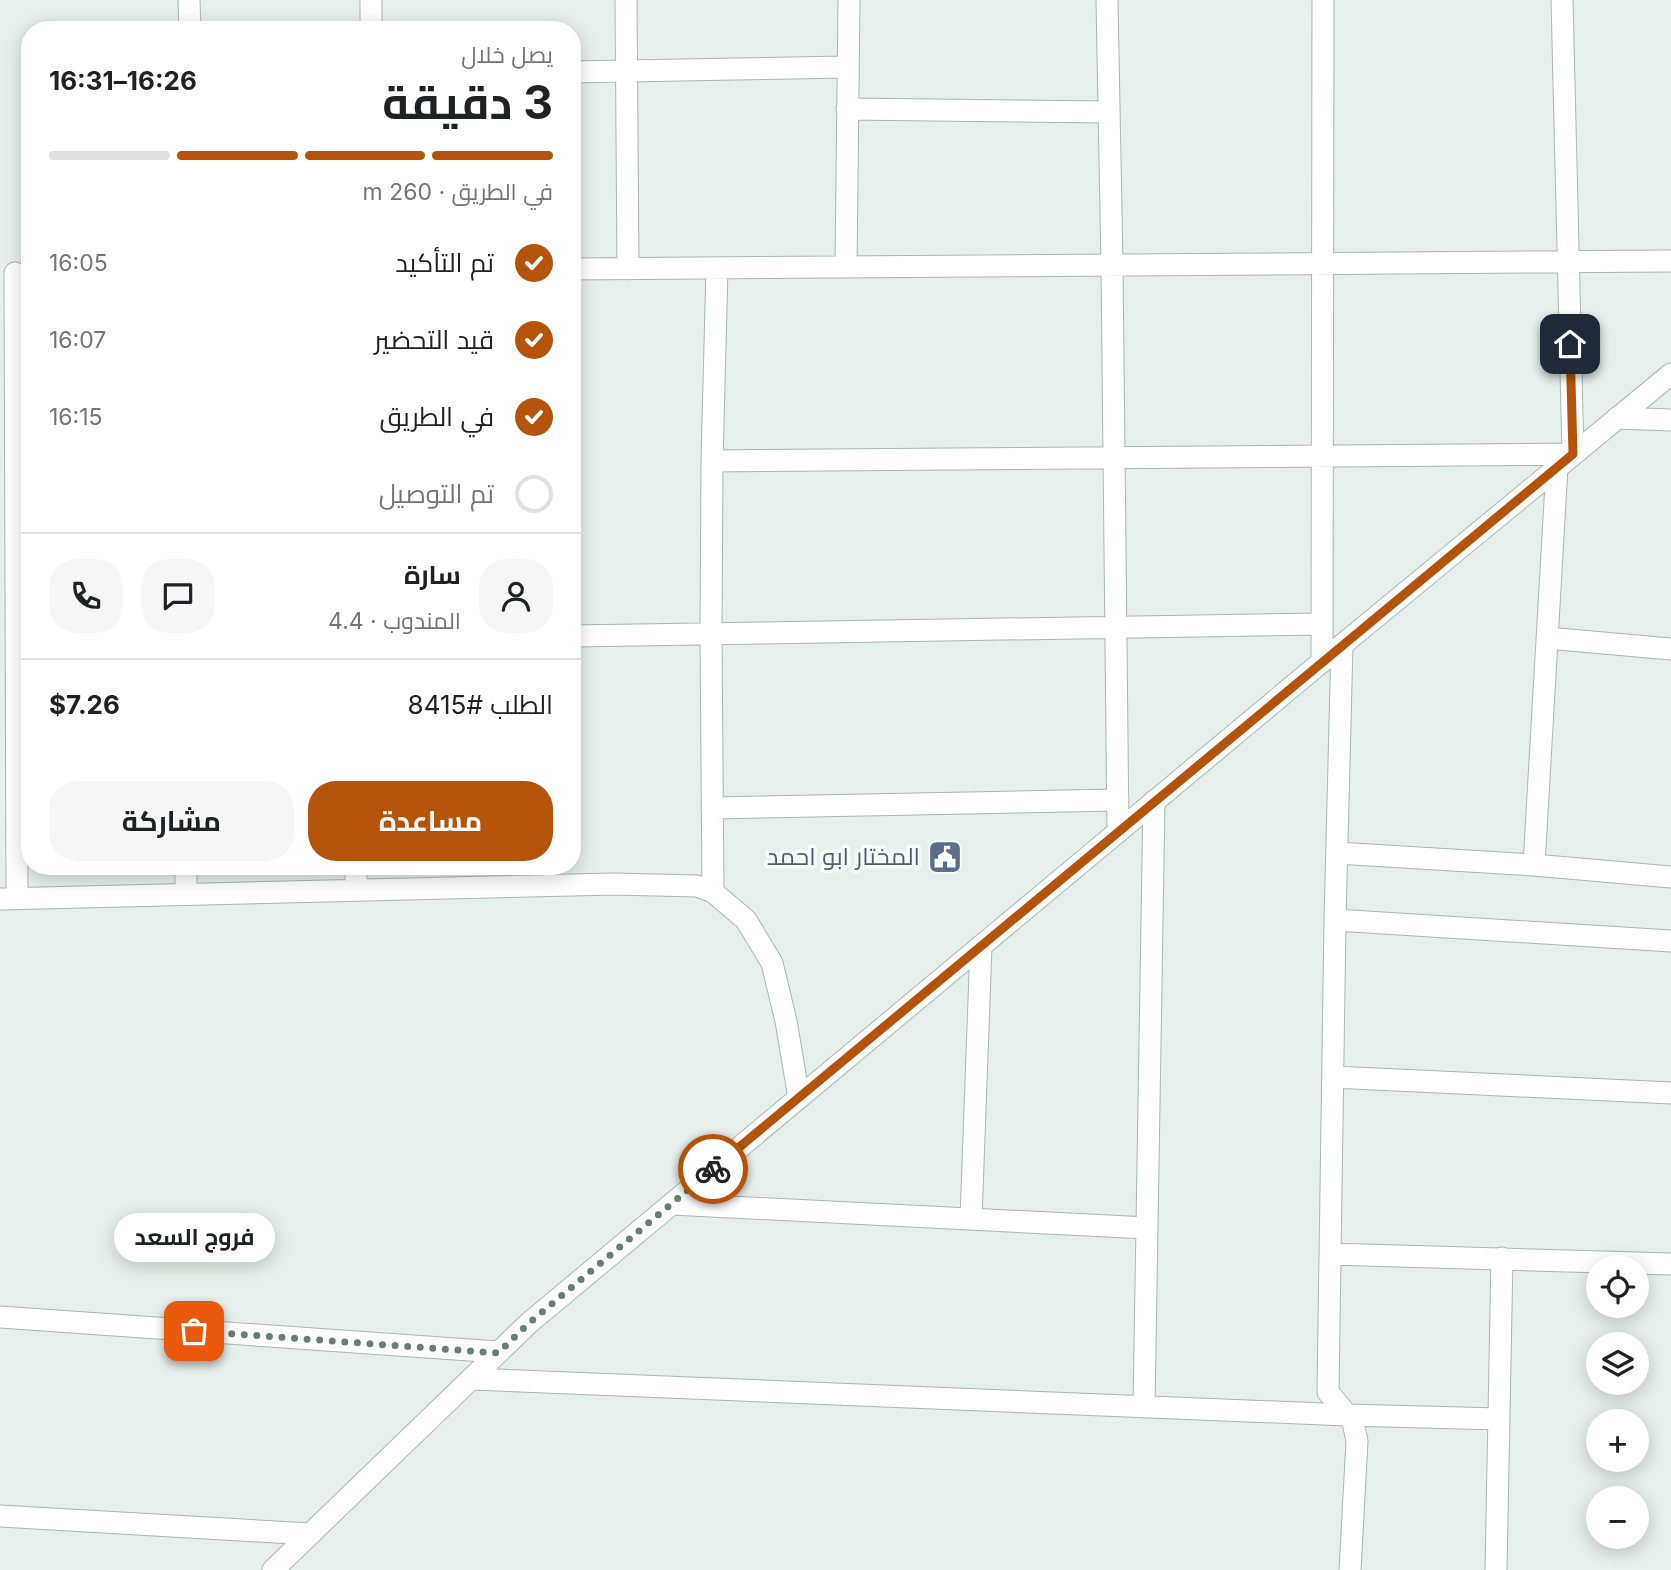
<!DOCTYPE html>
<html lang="ar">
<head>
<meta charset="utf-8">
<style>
  :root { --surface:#fff; --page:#f6f6f6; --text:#202124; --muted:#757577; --line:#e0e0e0; --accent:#b45309 }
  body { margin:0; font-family:Inter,Cairo,sans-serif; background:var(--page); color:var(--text); direction:rtl; height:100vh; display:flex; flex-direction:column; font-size:26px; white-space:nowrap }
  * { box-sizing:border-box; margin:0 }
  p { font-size:23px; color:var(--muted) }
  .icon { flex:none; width:38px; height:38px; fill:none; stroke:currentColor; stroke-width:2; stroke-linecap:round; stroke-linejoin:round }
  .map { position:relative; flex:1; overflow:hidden; direction:ltr }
  .panel { position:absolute; left:21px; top:21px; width:560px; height:854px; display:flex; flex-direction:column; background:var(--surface); border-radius:28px; box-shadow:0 4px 18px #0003; direction:rtl }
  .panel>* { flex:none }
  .buttons { position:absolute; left:1586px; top:1255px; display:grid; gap:14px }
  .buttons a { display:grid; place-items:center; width:63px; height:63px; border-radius:50%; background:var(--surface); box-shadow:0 4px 18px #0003; font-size:35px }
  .pin { position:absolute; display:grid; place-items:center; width:60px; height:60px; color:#fff; margin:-30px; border-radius:14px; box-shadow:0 4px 10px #0006 }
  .courier { position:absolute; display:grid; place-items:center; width:70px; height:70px; margin:-35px; border:5px solid #b45309; border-radius:50%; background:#fff; color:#222; box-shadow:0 2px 9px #0007 }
  .bubble { position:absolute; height:49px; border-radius:24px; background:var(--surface); box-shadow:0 4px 18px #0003; font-size:23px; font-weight:700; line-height:49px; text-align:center; direction:rtl }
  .overview em { font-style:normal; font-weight:700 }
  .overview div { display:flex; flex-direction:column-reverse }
  .overview { display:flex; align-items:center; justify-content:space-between; height:119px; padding:0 28px }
  h1 { font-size:46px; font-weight:700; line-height:52px }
  .bar { display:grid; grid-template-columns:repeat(4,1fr); gap:10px 7px; align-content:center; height:84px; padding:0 28px }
  .bar i { height:9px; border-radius:5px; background:var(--line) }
  .bar .current { background:var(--accent) }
  .bar p { grid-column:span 4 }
  .line { display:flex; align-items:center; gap:18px; padding:0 28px; border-top:2px solid var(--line) }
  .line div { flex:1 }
  .round { display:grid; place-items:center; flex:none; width:74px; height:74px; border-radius:28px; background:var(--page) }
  ol { padding:0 28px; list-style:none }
  li { display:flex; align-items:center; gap:21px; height:77px }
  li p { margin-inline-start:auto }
  li .icon { padding:7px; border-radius:50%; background:var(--accent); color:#fff; stroke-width:4 }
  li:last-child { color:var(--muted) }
  li i { width:38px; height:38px; border:4px solid var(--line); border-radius:50% }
  .cta { display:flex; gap:14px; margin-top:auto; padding:14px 28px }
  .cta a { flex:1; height:80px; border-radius:28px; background:var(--accent); color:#fff; font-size:28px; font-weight:700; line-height:80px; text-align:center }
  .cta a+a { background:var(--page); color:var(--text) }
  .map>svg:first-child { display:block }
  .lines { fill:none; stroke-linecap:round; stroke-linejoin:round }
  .minor-casing { stroke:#a8b8b2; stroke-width:23 }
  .secondary-casing { stroke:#a4bbb3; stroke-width:23 }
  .minor { stroke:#fff; stroke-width:21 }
  .secondary { stroke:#fff; stroke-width:21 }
  .done { stroke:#687f78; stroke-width:7; stroke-dasharray:0 12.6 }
  .route { stroke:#b45309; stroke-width:9 }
  .labels { text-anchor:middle; stroke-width:7; stroke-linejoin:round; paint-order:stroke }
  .service-label { font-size:24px; fill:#4e5e75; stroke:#f7fbf9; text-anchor:end }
</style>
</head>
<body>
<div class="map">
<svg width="1671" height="1570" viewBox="0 0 1671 1570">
  <rect width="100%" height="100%" fill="#e6efeb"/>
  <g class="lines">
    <g class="minor-casing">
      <path id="minor" d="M189 0 190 30
        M371 0V30
        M626 0 628 269
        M1107 0 1112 265 1118 832
        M572 72 848 67
        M847 109 1109 112
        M846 267 849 0
        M572 269 1671 261
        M15 273 17 898
        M1617 418 1671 420
        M712 461 1573 454 1562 0
        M572 636 1322 624
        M1547 638 1671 649
        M1342 645 1335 920 1328 1392 1353 1422 1357 1441 1350 1570
        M1322 662 1323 0
        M712 808 1118 800
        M1337 853 1534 865 1671 877
        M1534 865 1557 467
        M356 890V866
        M713 892 711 634 712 461 717 268
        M186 894V866
        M0 899 614 884 697 886 713 892 746 920 772 963 786 1021 799 1098
        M1335 920 1671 941
        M1333 1077 1671 1093
        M672 1204 1147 1228
        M971 1219 981 946
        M1330 1254 1671 1264
        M0 1317 498 1352
        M471 1379 1347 1415 1499 1419
        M1144 1407 1154 801
        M0 1516 310 1534
        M1496 1570 1502 1258"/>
    </g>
    <g class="secondary-casing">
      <path id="secondary" d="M273 1570 529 1323 1342 645 1671 374"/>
    </g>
    <use href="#minor" class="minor"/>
    <use href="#secondary" class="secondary"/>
  </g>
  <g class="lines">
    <path class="done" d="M194 1331 498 1353 529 1323 713 1169"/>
    <path class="route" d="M713 1169 1573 454 1570 344"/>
  </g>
  <defs>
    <g id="civic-square" transform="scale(1.75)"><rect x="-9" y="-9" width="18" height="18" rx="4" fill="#5c6f8a" stroke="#f7fbf9"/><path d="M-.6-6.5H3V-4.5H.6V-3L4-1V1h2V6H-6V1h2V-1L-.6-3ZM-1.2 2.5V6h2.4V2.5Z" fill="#fff"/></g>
  </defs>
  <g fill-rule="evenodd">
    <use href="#civic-square" x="945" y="857"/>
  </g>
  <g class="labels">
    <g class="service-label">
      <text x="920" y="865">المختار ابو احمد</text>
    </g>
  </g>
</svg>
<div class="buttons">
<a><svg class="icon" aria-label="locate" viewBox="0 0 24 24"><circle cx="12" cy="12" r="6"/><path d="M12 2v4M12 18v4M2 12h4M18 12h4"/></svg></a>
<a><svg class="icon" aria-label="layers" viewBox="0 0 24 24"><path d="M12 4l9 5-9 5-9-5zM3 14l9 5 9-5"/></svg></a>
<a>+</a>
<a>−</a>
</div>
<div class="pin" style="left:194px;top:1331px;background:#ea580c"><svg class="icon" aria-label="bag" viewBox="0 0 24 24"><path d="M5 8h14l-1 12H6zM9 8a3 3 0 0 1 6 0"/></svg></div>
<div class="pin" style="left:1570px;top:344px;background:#1f2937"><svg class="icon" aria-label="home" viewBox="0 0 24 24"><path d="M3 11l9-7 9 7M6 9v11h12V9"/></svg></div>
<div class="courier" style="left:713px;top:1169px"><svg class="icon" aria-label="bike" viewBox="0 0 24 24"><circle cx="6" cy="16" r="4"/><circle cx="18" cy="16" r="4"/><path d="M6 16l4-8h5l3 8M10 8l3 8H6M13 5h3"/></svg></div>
<div class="bubble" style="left:114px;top:1213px;width:161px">فروج السعد</div>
<section class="panel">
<div class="overview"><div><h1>3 دقيقة</h1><p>يصل خلال</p></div><em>16:26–16:31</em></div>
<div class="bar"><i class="current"></i><i class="current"></i><i class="current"></i><i></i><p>في الطريق · 260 m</p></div>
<ol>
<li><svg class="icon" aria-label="check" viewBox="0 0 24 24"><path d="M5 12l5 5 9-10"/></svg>تم التأكيد<p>16:05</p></li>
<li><svg class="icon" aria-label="check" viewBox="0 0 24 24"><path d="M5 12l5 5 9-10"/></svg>قيد التحضير<p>16:07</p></li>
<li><svg class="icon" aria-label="check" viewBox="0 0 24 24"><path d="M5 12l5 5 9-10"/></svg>في الطريق<p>16:15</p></li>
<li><i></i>تم التوصيل</li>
</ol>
<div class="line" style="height:126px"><a class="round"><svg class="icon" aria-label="person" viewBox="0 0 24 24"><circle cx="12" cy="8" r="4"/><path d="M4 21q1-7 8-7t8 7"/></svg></a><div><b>سارة</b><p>المندوب · 4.4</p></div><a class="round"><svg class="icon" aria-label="chat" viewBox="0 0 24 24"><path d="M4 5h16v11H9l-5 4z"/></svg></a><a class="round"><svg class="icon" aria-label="phone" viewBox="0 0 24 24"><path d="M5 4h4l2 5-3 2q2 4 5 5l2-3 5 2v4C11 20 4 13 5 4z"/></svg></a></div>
<div class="line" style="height:91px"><div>الطلب #8415</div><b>$7.26</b></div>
<div class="cta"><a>مساعدة</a><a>مشاركة</a></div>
</section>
</div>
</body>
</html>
